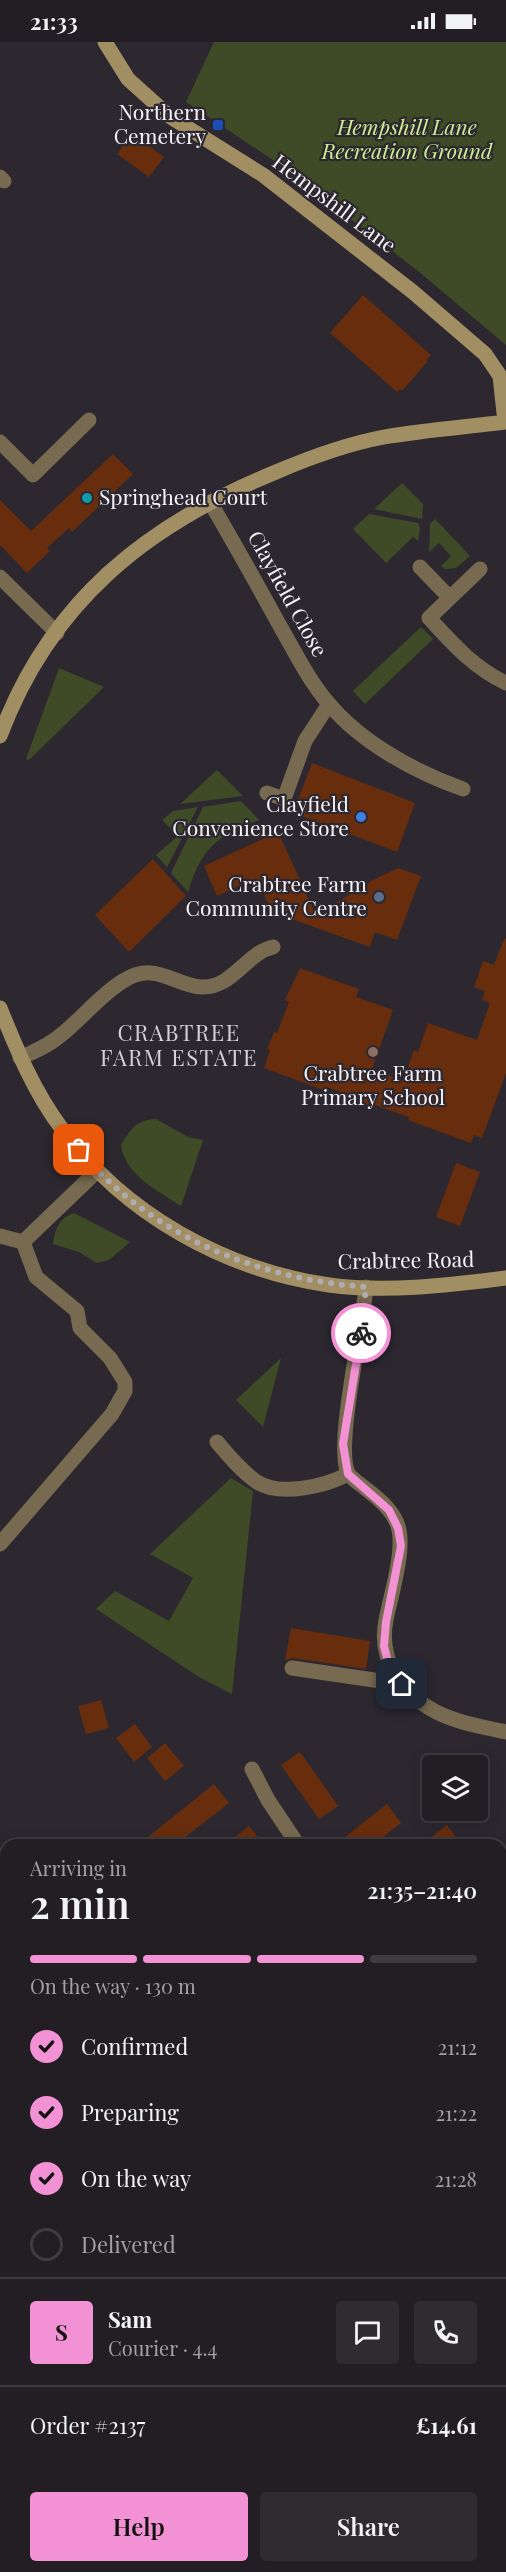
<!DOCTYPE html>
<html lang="en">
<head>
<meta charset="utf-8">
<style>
  :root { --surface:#221e24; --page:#2e2b31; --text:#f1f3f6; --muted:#a2a2a6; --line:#3f3c41; --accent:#f391d5 }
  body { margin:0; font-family:"Playfair Display",serif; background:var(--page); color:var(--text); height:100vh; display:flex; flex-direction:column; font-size:22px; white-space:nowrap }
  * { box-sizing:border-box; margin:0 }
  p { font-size:20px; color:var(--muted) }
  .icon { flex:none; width:33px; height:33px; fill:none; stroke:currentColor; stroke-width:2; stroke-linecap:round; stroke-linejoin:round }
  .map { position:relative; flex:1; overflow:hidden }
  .drawer { position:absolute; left:0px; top:1797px; width:507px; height:734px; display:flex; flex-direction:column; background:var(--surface); border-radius:18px 18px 0 0; box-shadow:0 3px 15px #0003,0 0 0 2px var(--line) }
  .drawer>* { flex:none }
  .controls { position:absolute; left:422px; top:1713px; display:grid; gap:12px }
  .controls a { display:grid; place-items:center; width:66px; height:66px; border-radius:6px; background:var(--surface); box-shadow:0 3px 15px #0003,0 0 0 2px var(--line); font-size:30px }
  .pin { position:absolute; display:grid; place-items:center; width:51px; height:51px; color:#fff; margin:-26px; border-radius:12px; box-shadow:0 3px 9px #0006 }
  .courier { position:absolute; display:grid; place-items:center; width:60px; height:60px; margin:-30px; border:4px solid #f391d5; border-radius:50%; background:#fff; color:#222; box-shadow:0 2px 8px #0007 }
  .headline em { font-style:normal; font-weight:600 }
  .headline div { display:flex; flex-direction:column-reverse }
  .headline { display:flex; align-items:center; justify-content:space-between; height:102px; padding:0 30px }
  h1 { font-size:39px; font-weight:600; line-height:45px }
  .bar { display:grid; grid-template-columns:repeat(4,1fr); gap:9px 6px; align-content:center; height:72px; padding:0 30px }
  .bar i { height:8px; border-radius:4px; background:var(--line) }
  .bar .current { background:var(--accent) }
  .bar p { grid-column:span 4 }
  .line { display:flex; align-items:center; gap:15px; padding:0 30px; border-top:2px solid var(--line) }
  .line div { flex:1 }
  .round { display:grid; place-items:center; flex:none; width:63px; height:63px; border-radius:6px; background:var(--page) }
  ol { padding:0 30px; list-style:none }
  li { display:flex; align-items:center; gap:18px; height:66px }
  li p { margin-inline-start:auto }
  li .icon { padding:6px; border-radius:50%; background:var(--accent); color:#111; stroke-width:4 }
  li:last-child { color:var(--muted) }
  li i { width:33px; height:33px; border:3px solid var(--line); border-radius:50% }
  .primary-button { display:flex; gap:12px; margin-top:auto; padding:12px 30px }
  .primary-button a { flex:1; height:69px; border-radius:6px; background:var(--accent); color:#111; font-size:24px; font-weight:600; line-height:69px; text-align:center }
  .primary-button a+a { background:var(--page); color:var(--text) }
  .status { display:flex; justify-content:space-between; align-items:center; height:42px; padding:0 30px; background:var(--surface); direction:ltr }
  .status svg { height:16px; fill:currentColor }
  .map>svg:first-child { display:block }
  .green { fill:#3e4b26 }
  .building { fill:#682d0d }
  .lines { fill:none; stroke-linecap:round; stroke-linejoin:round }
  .street { stroke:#776a50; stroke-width:15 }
  .secondary { stroke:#a28e63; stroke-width:15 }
  .done { stroke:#b0acb2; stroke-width:6; stroke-dasharray:0 10.8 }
  .route { stroke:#f391d5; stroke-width:8 }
  .transit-dot { fill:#1a4fb4; stroke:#2d2830; stroke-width:2 }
  .culture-dot { fill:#0f9aa8; stroke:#2d2830; stroke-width:2 }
  .shop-dot { fill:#3f7fe0; stroke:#2d2830; stroke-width:2 }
  .service-dot { fill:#5c6f8a; stroke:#2d2830; stroke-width:2 }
  .education-dot { fill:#8d6e63; stroke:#2d2830; stroke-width:2 }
  .labels { text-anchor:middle; stroke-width:4.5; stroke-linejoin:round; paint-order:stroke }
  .poi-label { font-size:21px; fill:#f6f3f8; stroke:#2d2830; text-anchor:end }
  .park-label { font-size:21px; font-style:italic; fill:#cdef92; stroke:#2d2830 }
  .street-label { font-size:21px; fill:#f6f3f8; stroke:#2d2830 }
  .neighbourhood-label { font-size:22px; letter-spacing:1.5px; fill:#d4cfd8; stroke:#2d2830 }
</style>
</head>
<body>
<div class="status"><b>21:33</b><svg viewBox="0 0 49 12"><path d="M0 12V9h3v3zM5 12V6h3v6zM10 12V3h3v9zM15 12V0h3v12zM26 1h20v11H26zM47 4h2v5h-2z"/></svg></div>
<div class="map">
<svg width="506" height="2530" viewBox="0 0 506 2530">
  <rect width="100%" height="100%" fill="#2d2830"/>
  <path class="green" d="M214 0H506V303L418 229 279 122 186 60Z
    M402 441 423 462 422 477 374 467Z
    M369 472 418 481 420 487 418 499 413 495 386 521 353 487Z
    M435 477 470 514 456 526 445 527 441 524 451 514 439 501 429 510 430 482Z
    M421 585 433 597 365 662 353 649Z
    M59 626 104 645 29 718 26 717Z
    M217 728 243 754 180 762Z
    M241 759 259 778C216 793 201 808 188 850L171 831 203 765Z
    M198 765 167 825 156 813 178 794 162 778 173 769Z
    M156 1077 188 1095 203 1098 181 1164C158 1149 125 1133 121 1103 131 1087 136 1078 156 1077Z
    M74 1171 130 1200 109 1218 97 1221 79 1210 53 1202C55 1187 59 1176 74 1171Z
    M281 1316 263 1385 236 1358Z
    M231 1436 253 1449 232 1652 199 1635 96 1567 115 1549 169 1579 193 1536 150 1512Z
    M0 2067 6 2075V2173L0 2177Z"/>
  <path class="building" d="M132 91 164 115 149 135 117 112Z
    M363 253 431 313 426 318 428 319 402 349 400 347 397 350 330 291Z
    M113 412 133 432 72 490 69 486 47 506 50 509 27 531 0 503V458L31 489Z
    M312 721 415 761 397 810 297 772 300 764 296 763Z
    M278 790 316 873 375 837 398 826 421 834 397 898 375 890 370 905 286 875 280 862 270 866 256 836 217 854 204 824Z
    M153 817 186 854 129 910 95 873Z
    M504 897H506V1031L482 1096 474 1093 471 1101 408 1078 409 1075 375 1063 374 1066 356 1060 357 1056 327 1045 326 1049 264 1026 270 1008 267 1007 274 990 277 991 289 960 285 958 300 926 359 947 356 955 393 968 372 1027 403 1039 414 1008 418 1010 428 981 477 998 490 961 482 958 485 949 474 945 483 919 494 923Z
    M456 1121 480 1130 460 1184 436 1175Z
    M291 1586 370 1599 366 1627 293 1616 285 1618Z
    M101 1658 109 1686 86 1692 78 1664Z
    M135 1682 152 1705 134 1720 116 1696Z
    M165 1701 184 1724 165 1739 147 1716Z
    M300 1710 338 1764 319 1777 281 1723Z
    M214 1742 229 1761 175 1803H138Z
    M387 1762 401 1781 373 1803H335Z
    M447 1783 462 1803H421Z
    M249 1784 264 1803H225Z"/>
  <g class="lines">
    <path class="street" d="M0 135 4 139
      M0 400 33 433 89 378
      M210 460C234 501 257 542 280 584 295 610 309 639 329 662 362 701 415 730 463 747
      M420 525 450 556
      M480 527 429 576C453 602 474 626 506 641
      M0 535 57 591
      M267 751 284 757 305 699 329 662
      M20 1016C31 1011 43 1006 53 999 78 982 97 955 123 939 156 918 174 944 202 945 233 946 246 911 273 905
      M0 1194 23 1200 97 1129
      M366 1245C363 1283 335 1404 348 1431 350 1435 357 1440 361 1443 376 1455 395 1468 399 1488 404 1511 391 1553 386 1578 382 1598 385 1616 396 1634 422 1674 462 1681 506 1690
      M217 1400C229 1414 242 1430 257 1440 280 1455 326 1444 348 1432
      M0 1502 112 1372 125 1349V1340L110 1316 80 1286 77 1269 36 1235 23 1200
      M292 1626 401 1642
      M252 1727 268 1758 298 1803
      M501 2055 506 2061
      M0 2312 6 2320
      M341 2530 342 2524"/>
    <path class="secondary" d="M105 0 128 37 169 74 263 133 413 250 485 312 500 334 505 380
      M0 694C50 560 146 483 276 430 311 415 347 402 384 395 424 388 466 385 506 380
      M0 966C17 1008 34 1050 62 1087 124 1172 225 1228 329 1243 387 1251 449 1243 506 1236
      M501 2079 506 2075
      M0 2466 6 2460"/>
  </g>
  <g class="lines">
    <path class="done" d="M79 1108C151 1194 257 1237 366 1245L361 1291"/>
    <path class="route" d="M361 1291 343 1402 348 1432 389 1468 398 1486 401 1504 386 1580 384 1604 389 1624 402 1642"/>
  </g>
  <rect class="transit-dot" x="212" y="77" width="12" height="12" rx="3"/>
  <circle class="culture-dot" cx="87" cy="456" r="6"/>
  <circle class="shop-dot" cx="361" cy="775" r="6"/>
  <circle class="service-dot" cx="379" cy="855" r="6"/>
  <circle class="education-dot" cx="373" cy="1010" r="6"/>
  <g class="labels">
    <g class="poi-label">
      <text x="206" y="78">Northern<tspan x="206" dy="24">Cemetery</tspan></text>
      <text x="99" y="463" text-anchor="start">Springhead Court</text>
      <text x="349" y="770">Clayfield<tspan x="349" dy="24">Convenience Store</tspan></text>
      <text x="367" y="850">Crabtree Farm<tspan x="367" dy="24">Community Centre</tspan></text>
      <text x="373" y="1039" text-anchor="middle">Crabtree Farm<tspan x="373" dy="24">Primary School</tspan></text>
    </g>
    <g class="park-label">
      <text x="407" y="93">Hempshill Lane<tspan x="407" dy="24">Recreation Ground</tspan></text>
    </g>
    <g class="street-label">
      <text transform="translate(334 162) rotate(37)" y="7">Hempshill Lane</text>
      <text transform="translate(287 552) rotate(61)" y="7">Clayfield Close</text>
      <text transform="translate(406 1219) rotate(-1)" y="7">Crabtree Road</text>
    </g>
    <g class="neighbourhood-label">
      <text x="179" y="999">CRABTREE<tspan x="179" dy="25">FARM ESTATE</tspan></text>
    </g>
  </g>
</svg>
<div class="controls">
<a><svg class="icon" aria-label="layers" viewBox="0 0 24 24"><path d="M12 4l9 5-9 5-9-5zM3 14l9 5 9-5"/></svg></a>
</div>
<div class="pin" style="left:79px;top:1108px;background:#ea580c"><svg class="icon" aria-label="bag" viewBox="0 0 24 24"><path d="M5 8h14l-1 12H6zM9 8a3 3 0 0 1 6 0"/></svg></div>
<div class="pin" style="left:402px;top:1642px;background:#1f2937"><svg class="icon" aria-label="home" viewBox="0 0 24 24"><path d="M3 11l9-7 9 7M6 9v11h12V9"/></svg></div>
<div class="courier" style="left:361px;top:1291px"><svg class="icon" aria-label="bike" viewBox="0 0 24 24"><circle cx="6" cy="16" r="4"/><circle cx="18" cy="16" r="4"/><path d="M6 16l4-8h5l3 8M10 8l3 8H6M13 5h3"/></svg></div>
<section class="drawer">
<div class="headline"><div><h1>2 min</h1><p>Arriving in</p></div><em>21:35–21:40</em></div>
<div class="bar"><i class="current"></i><i class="current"></i><i class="current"></i><i></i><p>On the way · 130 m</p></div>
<ol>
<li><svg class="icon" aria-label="check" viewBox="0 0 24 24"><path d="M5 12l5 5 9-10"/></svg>Confirmed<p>21:12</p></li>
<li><svg class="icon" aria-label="check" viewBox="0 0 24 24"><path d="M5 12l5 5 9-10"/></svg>Preparing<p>21:22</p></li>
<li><svg class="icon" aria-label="check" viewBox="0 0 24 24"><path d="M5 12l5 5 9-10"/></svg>On the way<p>21:28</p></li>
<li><i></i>Delivered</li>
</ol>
<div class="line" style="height:108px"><b class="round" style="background:var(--accent);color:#111">S</b><div><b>Sam</b><p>Courier · 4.4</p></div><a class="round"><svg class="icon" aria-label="chat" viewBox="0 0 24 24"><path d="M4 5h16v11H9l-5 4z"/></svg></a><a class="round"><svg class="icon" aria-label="phone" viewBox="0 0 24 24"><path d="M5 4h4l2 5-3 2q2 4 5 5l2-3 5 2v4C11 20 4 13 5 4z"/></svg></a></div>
<div class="line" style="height:78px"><div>Order #2137</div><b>£14.61</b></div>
<div class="primary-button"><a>Help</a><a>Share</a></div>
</section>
</div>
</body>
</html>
